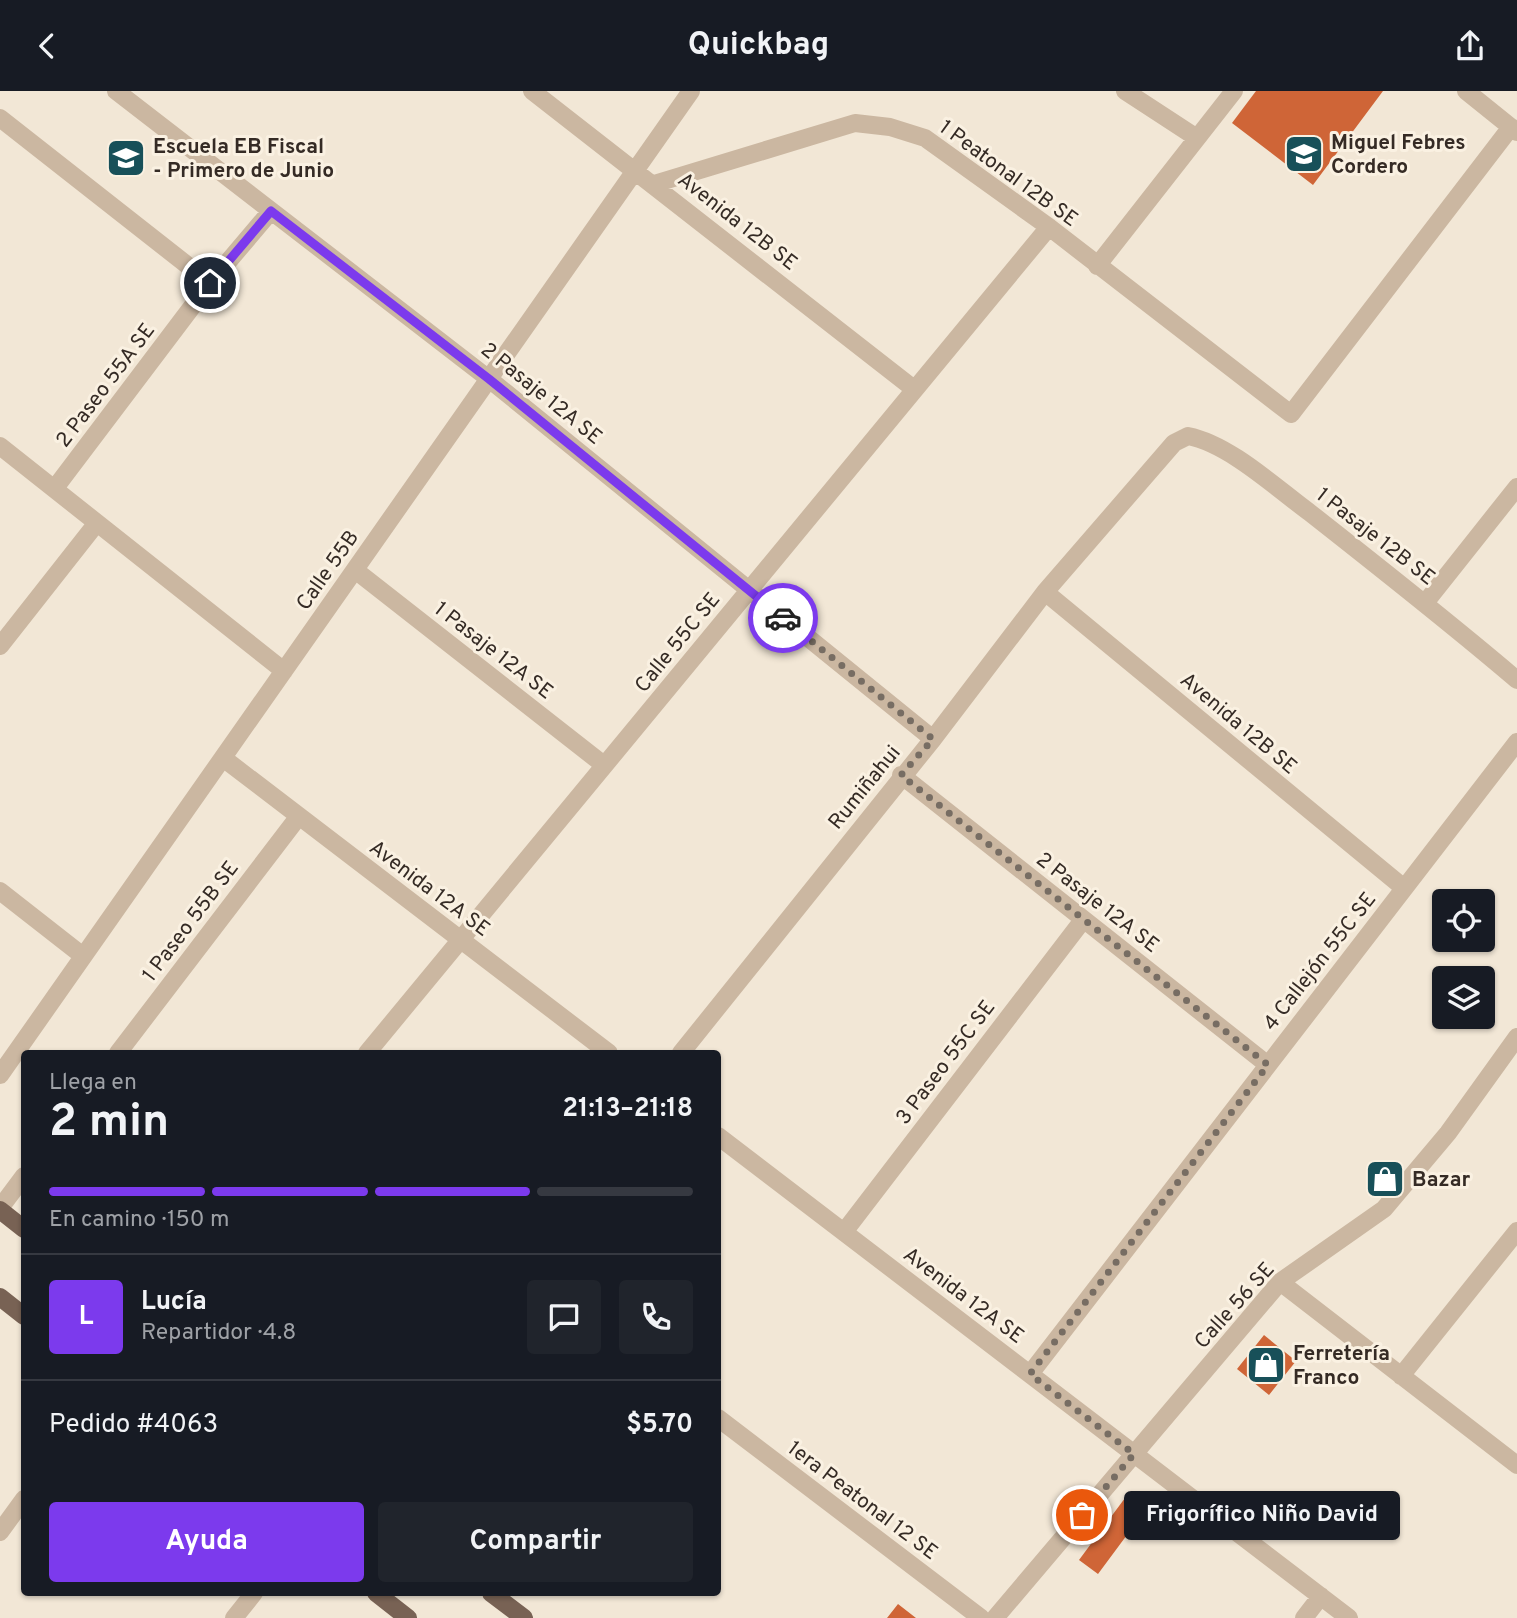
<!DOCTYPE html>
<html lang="es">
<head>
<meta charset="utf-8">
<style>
  :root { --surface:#171b24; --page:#20242c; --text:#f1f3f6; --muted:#9ea1a6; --line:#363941; --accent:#7c3aed }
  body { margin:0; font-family:Overpass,sans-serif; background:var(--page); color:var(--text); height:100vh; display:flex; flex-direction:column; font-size:26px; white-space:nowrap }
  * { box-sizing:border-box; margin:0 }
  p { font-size:23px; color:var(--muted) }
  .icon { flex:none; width:38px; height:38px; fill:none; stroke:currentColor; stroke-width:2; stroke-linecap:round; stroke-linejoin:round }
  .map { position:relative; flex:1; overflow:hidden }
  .drawer { position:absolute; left:21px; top:959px; width:700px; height:546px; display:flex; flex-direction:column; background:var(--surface); border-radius:7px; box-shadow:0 2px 5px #0004 }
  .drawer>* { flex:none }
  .buttons { position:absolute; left:1432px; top:798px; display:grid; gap:14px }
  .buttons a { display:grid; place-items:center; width:63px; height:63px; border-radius:7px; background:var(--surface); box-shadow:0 2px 5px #0004; font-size:35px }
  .pin { position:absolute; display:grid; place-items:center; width:60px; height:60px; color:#fff; margin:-30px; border:4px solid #fff; border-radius:50%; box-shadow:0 2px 7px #0007 }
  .courier { position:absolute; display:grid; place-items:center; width:70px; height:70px; margin:-35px; border:5px solid #7c3aed; border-radius:50%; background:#fff; color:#222; box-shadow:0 2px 9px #0007 }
  .bubble { position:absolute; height:49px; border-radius:7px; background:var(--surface); box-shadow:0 2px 5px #0004; font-size:23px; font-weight:700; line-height:49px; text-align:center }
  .overview em { font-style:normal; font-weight:700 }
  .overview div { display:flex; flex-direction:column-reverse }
  .overview { display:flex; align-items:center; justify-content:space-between; height:119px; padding:0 28px }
  h1 { font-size:46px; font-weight:700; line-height:52px }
  .bar { display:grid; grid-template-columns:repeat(4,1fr); gap:10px 7px; align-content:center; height:84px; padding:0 28px }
  .bar i { height:9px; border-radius:5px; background:var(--line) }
  .bar .current { background:var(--accent) }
  .bar p { grid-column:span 4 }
  .line { display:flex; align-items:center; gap:18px; padding:0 28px; border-top:2px solid var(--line) }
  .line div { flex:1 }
  .round { display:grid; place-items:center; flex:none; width:74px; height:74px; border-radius:7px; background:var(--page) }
  .cta { display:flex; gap:14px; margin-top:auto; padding:14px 28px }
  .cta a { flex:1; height:80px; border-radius:7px; background:var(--accent); color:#fff; font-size:28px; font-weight:700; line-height:80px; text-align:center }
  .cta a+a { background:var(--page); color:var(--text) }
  header { display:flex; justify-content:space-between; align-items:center; height:91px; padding:0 28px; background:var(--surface); font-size:32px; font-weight:700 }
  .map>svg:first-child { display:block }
  .building { fill:#cf6537 }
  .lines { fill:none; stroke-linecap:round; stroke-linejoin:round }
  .minor { stroke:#cbb7a1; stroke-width:18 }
  .major { stroke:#786254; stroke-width:18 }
  .done { stroke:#776d63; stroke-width:7; stroke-dasharray:0 12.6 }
  .route { stroke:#7c3aed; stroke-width:9 }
  .labels { text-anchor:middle; stroke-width:6; stroke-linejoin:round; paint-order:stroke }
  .poi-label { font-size:21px; font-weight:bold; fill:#352b25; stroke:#faf1e2; text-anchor:start }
  .street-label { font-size:21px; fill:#352b25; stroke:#faf1e2 }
</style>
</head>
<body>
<header><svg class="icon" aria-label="back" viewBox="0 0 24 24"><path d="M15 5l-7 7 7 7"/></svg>Quickbag<svg class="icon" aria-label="share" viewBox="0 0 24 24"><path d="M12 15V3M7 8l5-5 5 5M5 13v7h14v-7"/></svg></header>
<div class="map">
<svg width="1517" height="1527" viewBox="0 0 1517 1527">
  <rect width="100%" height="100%" fill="#f2e7d6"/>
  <path class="building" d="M1256 0H1383L1313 94 1232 32Z
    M1264 1244 1296 1270 1269 1304 1237 1278Z
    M1125 1407 1144 1421 1098 1483 1079 1469Z
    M898 1513 916 1527H887Z"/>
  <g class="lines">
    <path class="minor" d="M116 0 489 288 933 648
      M532 0 914 298
      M1125 0 1197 47
      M1466 0 1517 41
      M0 27 210 192
      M654 93 855 32 890 36 925 47 1049 136 1291 323 1511 36
      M1097 175 1234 0
      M0 355 284 580
      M55 397 210 192 271 120
      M355 479 604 674
      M1045 501 1404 797
      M1425 512 1517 396
      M0 555 96 433
      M223 667 609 962
      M901 684 1268 974
      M0 800 83 865
      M118 962 299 725
      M367 962 1049 136
      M681 962 933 648 1045 501 1174 352 1188 345C1229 353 1275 396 1309 421 1379 476 1449 531 1517 589
      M0 984 691 0
      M718 1045 1349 1527
      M0 1117 24 1085
      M844 1141 1083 829
      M1280 1191 1517 1374
      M1030 1283 1517 651
      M1401 1285 1517 1140
      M718 1327 981 1527
      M0 1441 24 1408
      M234 1527 254 1502
      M995 1527 1280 1191 1384 1118 1448 1042 1517 946
      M1304 1527 1321 1505"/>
    <path class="major" d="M0 1119 24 1138
      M0 1206 24 1225
      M376 1502 408 1527
      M491 1502 524 1527"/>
  </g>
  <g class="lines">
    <path class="done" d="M783 527 933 648 901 684 1268 974 1030 1283 1134 1363 1082 1424"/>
    <path class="route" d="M210 192 271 120 489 288 783 527"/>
  </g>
  <defs>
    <g id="school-square" transform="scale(2.0125)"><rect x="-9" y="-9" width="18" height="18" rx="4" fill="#185059" stroke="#faf1e2"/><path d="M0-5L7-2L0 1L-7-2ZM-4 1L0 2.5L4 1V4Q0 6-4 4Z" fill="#fff"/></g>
    <g id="shop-square" transform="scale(2.0125)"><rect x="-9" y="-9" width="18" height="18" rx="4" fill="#185059" stroke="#faf1e2"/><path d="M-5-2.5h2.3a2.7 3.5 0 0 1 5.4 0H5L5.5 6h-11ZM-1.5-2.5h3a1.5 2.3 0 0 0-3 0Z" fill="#fff"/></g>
  </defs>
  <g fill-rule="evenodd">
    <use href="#school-square" x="1304" y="63"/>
    <use href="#school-square" x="126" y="67"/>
    <use href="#shop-square" x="1385" y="1088"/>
    <use href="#shop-square" x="1266" y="1274"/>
  </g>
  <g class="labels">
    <g class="poi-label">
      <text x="1331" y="58">Miguel Febres<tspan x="1331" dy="24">Cordero</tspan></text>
      <text x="153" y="62">Escuela EB Fiscal<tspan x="153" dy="24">- Primero de Junio</tspan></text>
      <text x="1412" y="1095">Bazar</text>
      <text x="1293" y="1269">Ferretería<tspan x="1293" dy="24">Franco</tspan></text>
    </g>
    <g class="street-label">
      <text transform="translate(1009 82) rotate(36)" y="7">1 Peatonal 12B SE</text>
      <text transform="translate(738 130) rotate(38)" y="7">Avenida 12B SE</text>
      <text transform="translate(105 294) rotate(-53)" y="7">2 Paseo 55A SE</text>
      <text transform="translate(542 302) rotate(39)" y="7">2 Pasaje 12A SE</text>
      <text transform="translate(1376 445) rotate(38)" y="7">1 Pasaje 12B SE</text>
      <text transform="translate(327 479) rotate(-55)" y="7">Calle 55B</text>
      <text transform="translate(677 551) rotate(-51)" y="7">Calle 55C SE</text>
      <text transform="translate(494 559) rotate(38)" y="7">1 Pasaje 12A SE</text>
      <text transform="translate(1239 632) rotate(40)" y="7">Avenida 12B SE</text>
      <text transform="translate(864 696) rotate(-51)" y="7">Rumiñahui</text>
      <text transform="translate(430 797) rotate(37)" y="7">Avenida 12A SE</text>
      <text transform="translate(1098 811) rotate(38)" y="7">2 Pasaje 12A SE</text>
      <text transform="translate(190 830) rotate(-53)" y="7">1 Paseo 55B SE</text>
      <text transform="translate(1319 870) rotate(-52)" y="7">4 Callejón 55C SE</text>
      <text transform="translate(945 971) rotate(-53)" y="7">3 Paseo 55C SE</text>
      <text transform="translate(964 1204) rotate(37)" y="7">Avenida 12A SE</text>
      <text transform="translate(1234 1214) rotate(-48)" y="7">Calle 56 SE</text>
      <text transform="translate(863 1409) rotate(37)" y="7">1era Peatonal 12 SE</text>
    </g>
  </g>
</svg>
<div class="buttons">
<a><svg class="icon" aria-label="locate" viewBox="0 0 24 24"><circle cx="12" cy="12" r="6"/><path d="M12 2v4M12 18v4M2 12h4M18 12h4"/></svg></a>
<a><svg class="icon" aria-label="layers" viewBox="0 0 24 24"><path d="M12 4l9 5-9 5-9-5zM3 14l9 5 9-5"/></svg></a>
</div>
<div class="pin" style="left:1082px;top:1424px;background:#ea580c"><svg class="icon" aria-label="bag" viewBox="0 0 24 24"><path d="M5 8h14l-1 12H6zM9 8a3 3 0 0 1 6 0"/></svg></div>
<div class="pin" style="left:210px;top:192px;background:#1f2937"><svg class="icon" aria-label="home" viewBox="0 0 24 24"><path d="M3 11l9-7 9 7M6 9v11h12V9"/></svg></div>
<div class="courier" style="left:783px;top:527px"><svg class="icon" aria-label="car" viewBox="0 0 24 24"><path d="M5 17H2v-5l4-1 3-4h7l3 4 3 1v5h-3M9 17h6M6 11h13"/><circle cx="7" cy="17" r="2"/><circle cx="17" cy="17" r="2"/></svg></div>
<div class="bubble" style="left:1124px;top:1400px;width:276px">Frigorífico Niño David</div>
<section class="drawer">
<div class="overview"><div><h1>2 min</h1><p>Llega en</p></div><em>21:13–21:18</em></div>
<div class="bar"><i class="current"></i><i class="current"></i><i class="current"></i><i></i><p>En camino · 150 m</p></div>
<div class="line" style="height:126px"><b class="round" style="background:var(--accent);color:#fff">L</b><div><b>Lucía</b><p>Repartidor · 4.8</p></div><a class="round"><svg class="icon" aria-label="chat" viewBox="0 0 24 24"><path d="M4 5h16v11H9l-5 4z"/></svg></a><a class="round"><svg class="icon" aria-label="phone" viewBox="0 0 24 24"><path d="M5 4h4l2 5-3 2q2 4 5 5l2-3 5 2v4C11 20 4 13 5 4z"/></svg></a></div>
<div class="line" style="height:91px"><div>Pedido #4063</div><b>$5.70</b></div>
<div class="cta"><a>Ayuda</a><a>Compartir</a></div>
</section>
</div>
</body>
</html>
